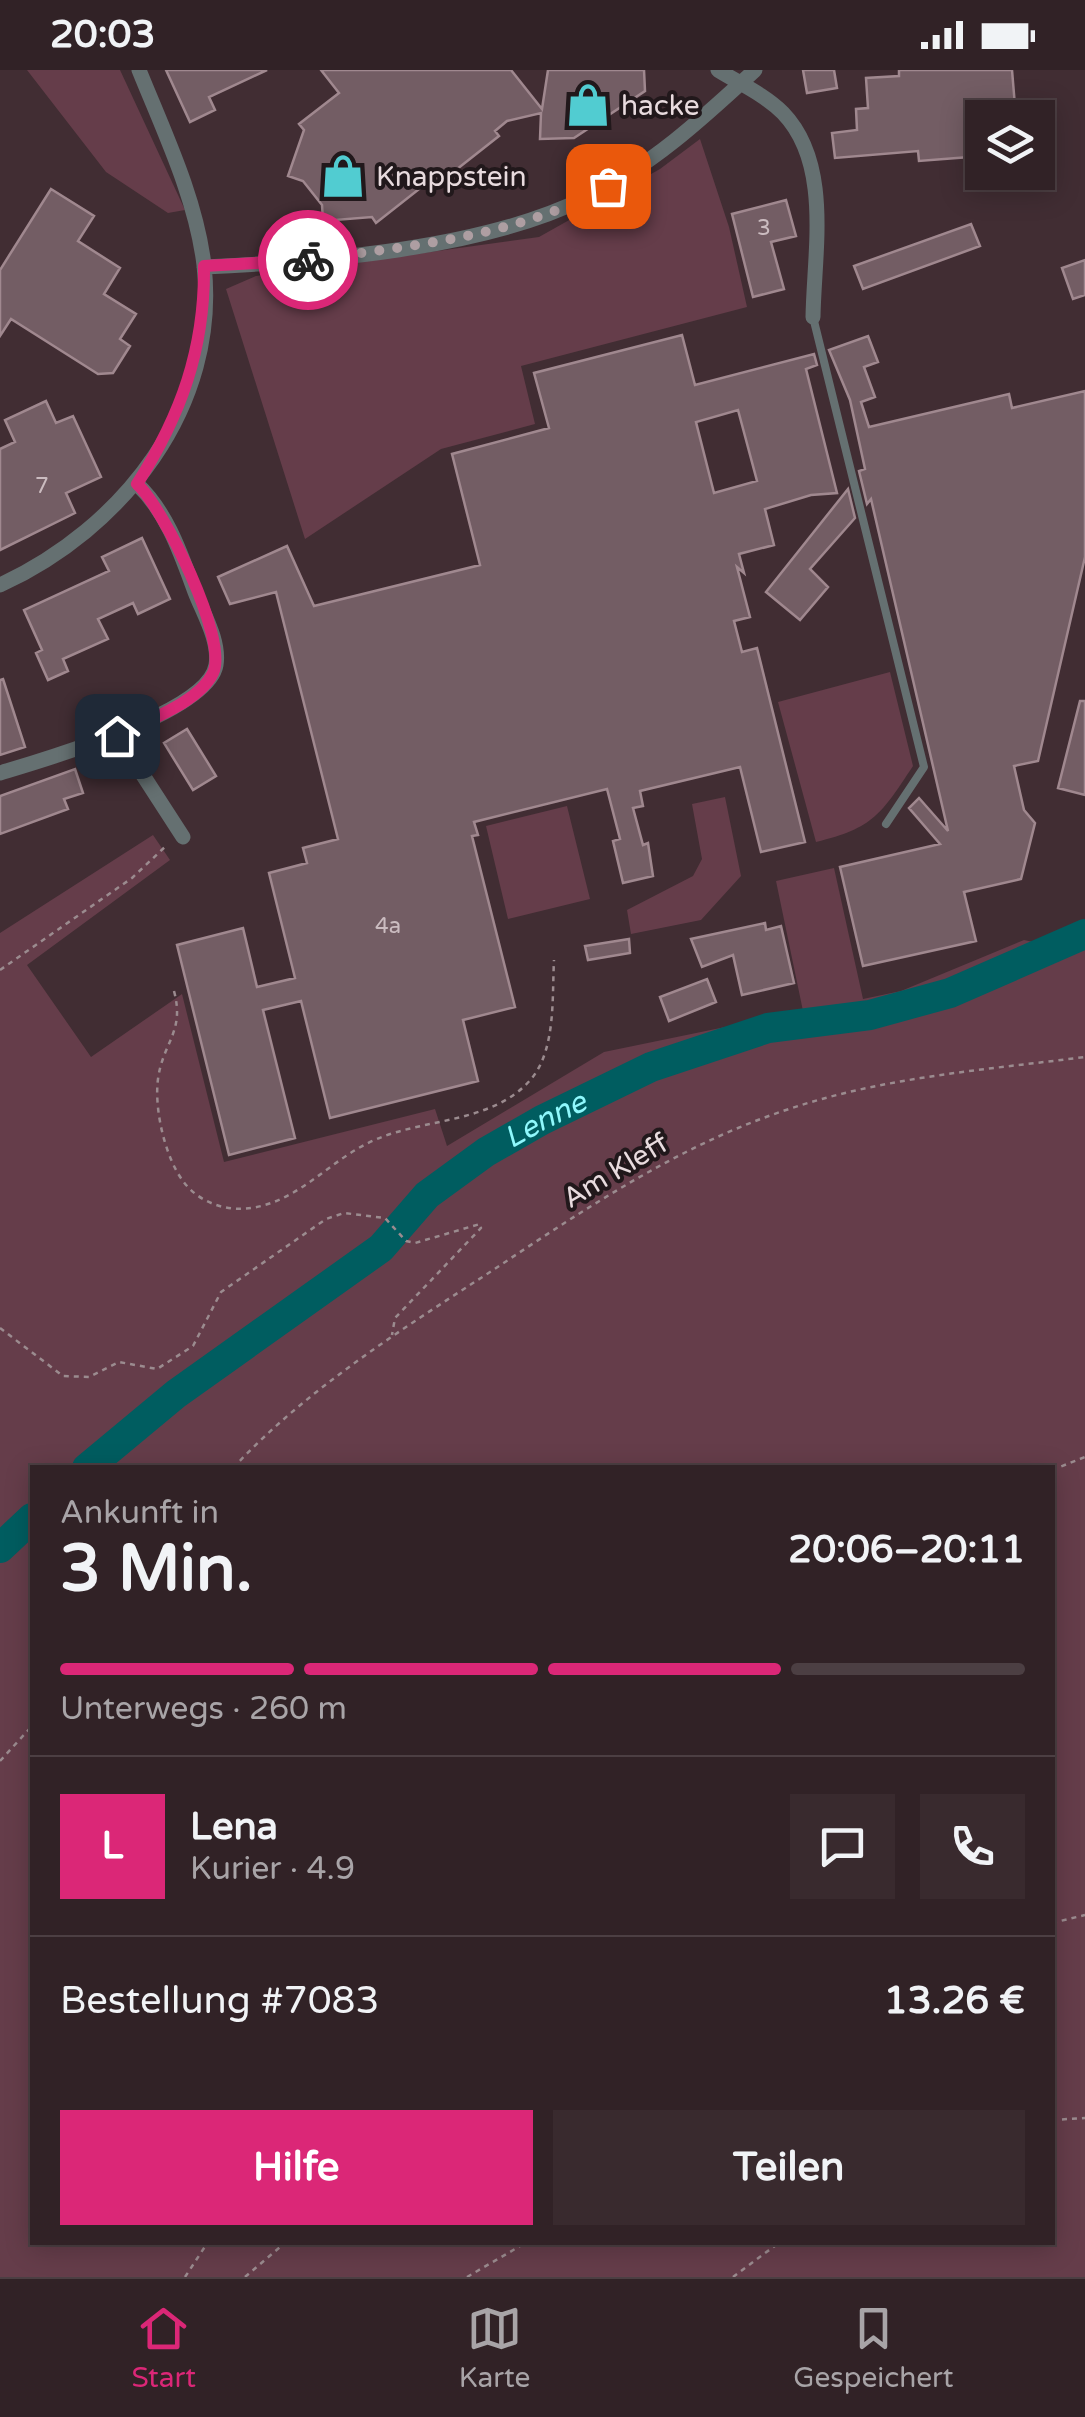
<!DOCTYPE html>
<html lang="de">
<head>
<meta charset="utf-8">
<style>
  :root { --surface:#312226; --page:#392a2e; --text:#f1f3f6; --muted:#a8a4a7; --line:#4c3f43; --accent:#db2777 }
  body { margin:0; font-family:"Varela Round",sans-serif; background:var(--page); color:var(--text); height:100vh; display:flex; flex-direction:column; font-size:38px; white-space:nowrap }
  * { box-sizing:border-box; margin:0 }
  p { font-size:32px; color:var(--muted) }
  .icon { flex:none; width:55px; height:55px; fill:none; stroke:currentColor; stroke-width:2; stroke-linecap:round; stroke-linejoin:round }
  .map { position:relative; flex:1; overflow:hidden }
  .sheet { position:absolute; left:30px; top:1395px; width:1025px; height:780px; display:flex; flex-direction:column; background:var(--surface); border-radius:0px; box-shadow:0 5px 25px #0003,0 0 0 2px var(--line) }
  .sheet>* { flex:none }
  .fabs { position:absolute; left:965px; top:30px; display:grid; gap:20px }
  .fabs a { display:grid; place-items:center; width:90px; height:90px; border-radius:0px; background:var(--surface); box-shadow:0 5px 25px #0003,0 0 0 2px var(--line); font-size:50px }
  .pin { position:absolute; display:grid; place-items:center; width:85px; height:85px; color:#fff; margin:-42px; border-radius:20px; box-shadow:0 5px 15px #0006 }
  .courier { position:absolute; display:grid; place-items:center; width:100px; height:100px; margin:-50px; border:8px solid #db2777; border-radius:50%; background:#fff; color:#222; box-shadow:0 2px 12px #0007 }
  .headline em { font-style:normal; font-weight:800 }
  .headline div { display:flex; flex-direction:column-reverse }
  .headline { display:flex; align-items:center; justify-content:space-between; height:170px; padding:0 30px }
  h1 { font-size:65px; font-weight:800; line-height:75px }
  .bar { display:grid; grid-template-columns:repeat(4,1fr); gap:15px 10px; align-content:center; height:120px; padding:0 30px }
  .bar i { height:12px; border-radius:8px; background:var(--line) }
  .bar .current { background:var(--accent) }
  .bar p { grid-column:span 4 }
  .line { display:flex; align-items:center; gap:25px; padding:0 30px; border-top:2px solid var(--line) }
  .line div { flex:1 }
  .round { display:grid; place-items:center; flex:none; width:105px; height:105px; border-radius:0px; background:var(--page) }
  .button { display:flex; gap:20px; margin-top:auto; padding:20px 30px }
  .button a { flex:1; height:115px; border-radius:0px; background:var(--accent); color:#fff; font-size:40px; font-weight:800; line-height:115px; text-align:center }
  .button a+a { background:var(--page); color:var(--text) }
  .status { display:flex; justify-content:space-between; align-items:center; height:70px; padding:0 50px; background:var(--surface); direction:ltr }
  .status svg { height:28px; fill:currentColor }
  .dock { display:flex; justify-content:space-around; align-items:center; height:140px; border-top:2px solid var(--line); background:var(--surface); font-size:28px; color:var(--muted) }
  .dock a { display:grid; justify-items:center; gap:5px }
  .dock .current { color:var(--accent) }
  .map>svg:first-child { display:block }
  .green { fill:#653d4a; fill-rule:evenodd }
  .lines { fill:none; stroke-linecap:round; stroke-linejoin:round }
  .river { stroke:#005d60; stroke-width:30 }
  .building { fill:#735d64; stroke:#a0888f; stroke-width:2.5; fill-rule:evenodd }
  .path { stroke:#9b8b8f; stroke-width:2.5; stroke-dasharray:5 5; stroke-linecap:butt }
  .service { stroke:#657071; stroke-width:8 }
  .minor { stroke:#657071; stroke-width:15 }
  .done { stroke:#ae9ea2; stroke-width:10; stroke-dasharray:0 18 }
  .route { stroke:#db2777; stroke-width:12 }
  .labels { text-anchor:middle; stroke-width:8; stroke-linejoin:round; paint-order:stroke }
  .number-label { font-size:22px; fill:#cbbcc0 }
  .poi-label { font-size:28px; fill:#e8dbde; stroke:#21181b; text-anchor:start }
  .street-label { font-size:28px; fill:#e8dbde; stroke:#21181b }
  .water-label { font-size:30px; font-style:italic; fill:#8ff8fc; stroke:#21181b }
</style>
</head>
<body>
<div class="status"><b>20:03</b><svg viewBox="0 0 49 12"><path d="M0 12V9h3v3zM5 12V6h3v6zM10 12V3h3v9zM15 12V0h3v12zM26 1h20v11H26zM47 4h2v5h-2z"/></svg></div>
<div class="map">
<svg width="1085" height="2207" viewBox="0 0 1085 2207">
  <rect width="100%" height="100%" fill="#412d33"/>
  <path class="green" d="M27 0H120L185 140 168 143 106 102Z
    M700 69 729 157 747 237 521 296 535 354 441 379 305 469 226 219 256 206 539 167 660 99Z
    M890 602 913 696C881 744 874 758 816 772L778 632Z
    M725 727 741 806 701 850 631 864 627 840 693 806 702 789 692 734Z
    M567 736 590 829 508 849 486 756Z
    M153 765 170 790 27 895 91 987 182 924 224 1092 435 1039 447 1076 604 982 803 941 776 811 834 798 863 929 901 921 1024 870 1042 874 1085 850V2207H0V863ZM32 1398H1052V2172H32Z"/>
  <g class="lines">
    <g class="river">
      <path id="s1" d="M87 1398 176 1324 381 1178 427 1125 486 1082 542 1050 651 997 768 958 870 945 950 923 1085 864"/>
      <path d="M0 1478 32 1448"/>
    </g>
  </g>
  <path class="building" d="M166 0H267L209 27 215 40 190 52Z
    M321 0H511L542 39 548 0H644L645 21 574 68 540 69 541 43 507 51 495 61 499 66 433 118 428 112 376 153 372 147 323 151 322 135 303 111 288 106 304 60 299 54 339 23Z
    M803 0H834L837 18 807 23Z
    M899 0H1012L1016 48H982V86L919 91 918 81 835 88 832 63 857 60 856 39 868 38 866 8 899 6Z
    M51 119 94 146 78 171 120 198 104 224 136 244 120 269 130 276 113 303 98 304 11 249 0 266V200Z
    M786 130 796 166 771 172 784 219 753 227 732 144Z
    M971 154 980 176 863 219 854 196Z
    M1085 190V225L1073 229 1062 198Z
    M682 265 695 315 814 284 817 295 806 299 837 423 811 425 765 439 774 475 739 484 744 503 737 497 750 547 734 551 742 582 757 578 805 772 761 782 740 697 640 721 643 736 633 738 643 775 648 773 653 806 623 813 613 771 620 769 607 719 474 752 478 765 472 766 515 937 463 950 478 1011 330 1048 301 931 263 940 295 1068 229 1085 177 875 243 858 257 917 295 908 269 803 307 793 303 778 338 769 276 522 230 534 218 507 287 476 314 536 480 495 452 384 549 358 534 303ZM738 340 757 411 714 423 696 352Z
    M868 266 878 292 864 297 875 327 861 332 869 357 1009 324 1012 338 1085 321V487L1038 691 1014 696 1024 740 1035 753 1021 809 964 822 976 871 863 896 840 797 940 774 909 738 919 728 948 761 871 429 867 434 859 401 865 399 850 330 829 280Z
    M46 331 56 353 73 346 101 407 66 423 75 443 0 480V379L15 372 5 350Z
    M848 419 855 448 810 499 828 517 800 550 766 522Z
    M142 468 170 529 138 544 133 533 98 549 108 569 63 589 68 601 48 610 36 583 42 580 24 540 109 501 102 487Z
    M3 609 25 677 0 685V610Z
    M1080 631H1085V725L1058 718Z
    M187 659 216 706 193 720 164 673Z
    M75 699 83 723 64 729 68 739 0 764V726Z
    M765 853 766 860 781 856 794 913 742 925 733 885 702 897 691 869Z
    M629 869 630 883 588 890 585 876Z
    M707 909 716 932 669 951 660 927Z"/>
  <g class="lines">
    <path class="path" d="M0 900 132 808 167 775
      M174 921C185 962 163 972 158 1009 154 1039 165 1087 183 1111 198 1132 226 1142 251 1138 301 1131 332 1087 377 1069 426 1048 495 1053 532 1008 556 978 552 927 554 890
      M0 1258 63 1306 89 1307 119 1292 157 1299 193 1276 221 1222 326 1149 344 1143 385 1148 406 1171 415 1173 480 1154 481 1158 395 1248 392 1265
      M233 1398C306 1320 399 1261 487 1204 582 1141 677 1076 786 1040 883 1007 984 1000 1085 987
      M1052 1400 1085 1387
      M0 1691 32 1656
      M1052 1853 1085 1845
      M1052 2050 1085 2048
      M185 2207 208 2172
      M245 2207 286 2172
      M467 2207 527 2172
      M733 2207 780 2172"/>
    <path class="service" d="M813 247 924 697 886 754"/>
    <path class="minor" d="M718 0C739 13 765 25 783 43 832 94 814 182 813 247
      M204 197C318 192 483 179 585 128 650 97 703 48 755 0
      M0 515C122 459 220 337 204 195 196 128 164 62 139 0
      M117 665 183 767
      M0 703C43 690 208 643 216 595 220 571 203 543 195 522 181 484 167 442 137 414"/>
  </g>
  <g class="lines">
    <path class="done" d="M308 190C409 176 518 167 608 116"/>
    <path class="route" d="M117 666C145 651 199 633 213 603 229 570 163 437 137 414 181 345 205 279 204 196L308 190"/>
  </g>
  <defs>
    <g id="shop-bare" transform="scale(3.45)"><path d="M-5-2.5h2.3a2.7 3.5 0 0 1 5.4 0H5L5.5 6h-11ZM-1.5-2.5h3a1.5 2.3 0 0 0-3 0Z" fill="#51ccd1" stroke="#21181b" stroke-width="2.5" paint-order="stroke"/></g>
  </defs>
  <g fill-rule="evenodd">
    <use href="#shop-bare" x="588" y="35"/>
    <use href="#shop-bare" x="343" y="106"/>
  </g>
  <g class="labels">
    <g class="number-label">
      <text x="764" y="165">3</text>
      <text x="42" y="423">7</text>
      <text x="388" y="863">4a</text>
    </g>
    <g class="poi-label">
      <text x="621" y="45">hacke</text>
      <text x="376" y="116">Knappstein</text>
    </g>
    <g class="street-label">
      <text transform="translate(615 1100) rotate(-31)" y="10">Am Kleff</text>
    </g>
    <g class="water-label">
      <text dy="10" stroke="none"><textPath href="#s1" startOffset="578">Lenne</textPath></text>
    </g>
  </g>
</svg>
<div class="fabs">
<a><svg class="icon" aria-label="layers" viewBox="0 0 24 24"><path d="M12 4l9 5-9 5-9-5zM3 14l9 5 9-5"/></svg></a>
</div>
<div class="pin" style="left:608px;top:116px;background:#ea580c"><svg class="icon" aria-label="bag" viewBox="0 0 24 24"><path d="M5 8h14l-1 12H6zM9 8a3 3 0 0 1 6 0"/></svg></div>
<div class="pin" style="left:117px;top:666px;background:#1f2937"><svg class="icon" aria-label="home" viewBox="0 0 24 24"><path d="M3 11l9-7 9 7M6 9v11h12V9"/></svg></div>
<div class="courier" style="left:308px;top:190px"><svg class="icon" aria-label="bike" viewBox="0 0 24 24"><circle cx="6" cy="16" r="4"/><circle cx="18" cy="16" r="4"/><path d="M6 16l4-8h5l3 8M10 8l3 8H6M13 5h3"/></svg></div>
<section class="sheet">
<div class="headline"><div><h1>3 Min.</h1><p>Ankunft in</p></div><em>20:06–20:11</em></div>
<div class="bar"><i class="current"></i><i class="current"></i><i class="current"></i><i></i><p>Unterwegs · 260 m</p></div>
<div class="line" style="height:180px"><b class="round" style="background:var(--accent);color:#fff">L</b><div><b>Lena</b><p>Kurier · 4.9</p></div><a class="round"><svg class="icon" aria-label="chat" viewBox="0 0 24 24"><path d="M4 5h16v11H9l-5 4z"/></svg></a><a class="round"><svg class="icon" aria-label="phone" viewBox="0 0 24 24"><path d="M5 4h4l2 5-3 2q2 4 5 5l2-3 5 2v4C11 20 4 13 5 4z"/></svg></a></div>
<div class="line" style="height:130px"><div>Bestellung #7083</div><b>13.26 €</b></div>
<div class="button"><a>Hilfe</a><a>Teilen</a></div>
</section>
</div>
<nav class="dock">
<a class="current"><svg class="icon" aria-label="home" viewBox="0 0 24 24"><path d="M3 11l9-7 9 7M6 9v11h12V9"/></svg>Start</a>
<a><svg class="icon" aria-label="map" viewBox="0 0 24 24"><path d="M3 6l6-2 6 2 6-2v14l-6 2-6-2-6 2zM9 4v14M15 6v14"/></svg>Karte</a>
<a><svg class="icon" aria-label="saved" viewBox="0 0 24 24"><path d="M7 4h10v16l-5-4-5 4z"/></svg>Gespeichert</a>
</nav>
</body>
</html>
